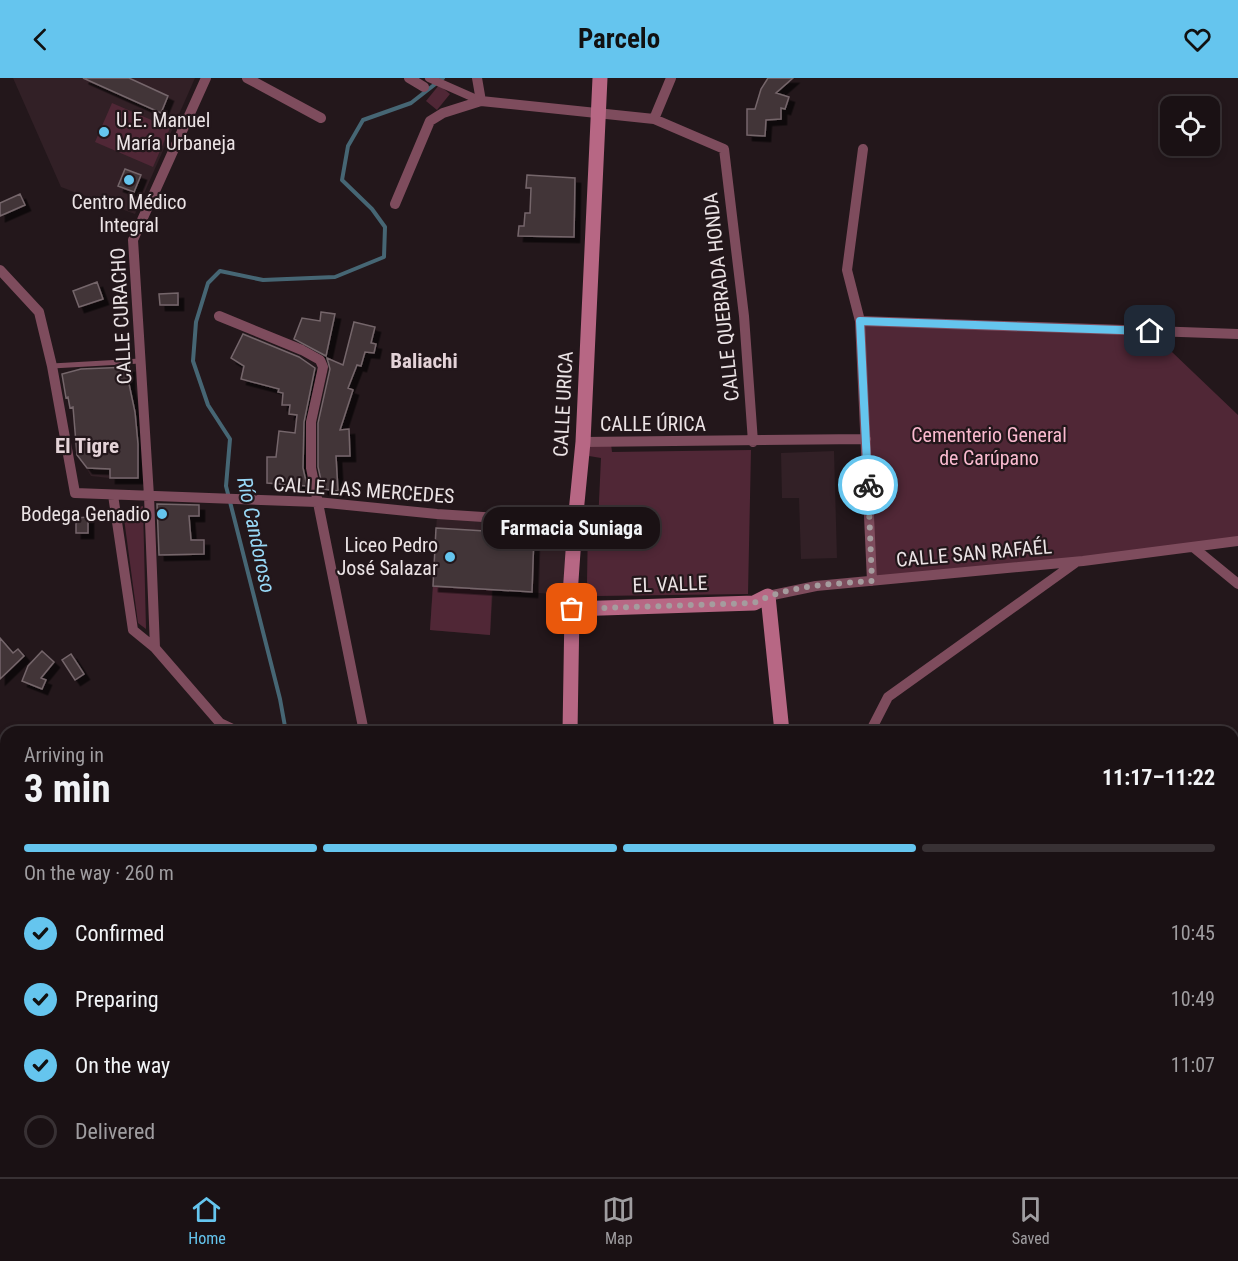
<!DOCTYPE html>
<html lang="en">
<head>
<meta charset="utf-8">
<style>
  :root { --surface:#1a1114; --page:#271f22; --text:#f1f3f6; --muted:#9f9da0; --line:#383134; --accent:#65c5ee }
  body { margin:0; font-family:"Roboto Condensed",sans-serif; background:var(--page); color:var(--text); height:100vh; display:flex; flex-direction:column; font-size:22px; white-space:nowrap }
  * { box-sizing:border-box; margin:0 }
  p { font-size:20px; color:var(--muted) }
  .icon { flex:none; width:33px; height:33px; fill:none; stroke:currentColor; stroke-width:2; stroke-linecap:round; stroke-linejoin:round }
  .map { position:relative; flex:1; overflow:hidden }
  .panel { position:absolute; left:0px; top:648px; width:1239px; height:452px; display:flex; flex-direction:column; background:var(--surface); border-radius:18px 18px 0 0; box-shadow:0 3px 9px #0003,0 0 0 2px var(--line) }
  .panel>* { flex:none }
  .fabs { position:absolute; left:1160px; top:18px; display:grid; gap:12px }
  .fabs a { display:grid; place-items:center; width:60px; height:60px; border-radius:12px; background:var(--surface); box-shadow:0 3px 9px #0003,0 0 0 2px var(--line); font-size:30px }
  .pin { position:absolute; display:grid; place-items:center; width:51px; height:51px; color:#fff; margin:-26px; border-radius:12px; box-shadow:0 3px 9px #0006 }
  .courier { position:absolute; display:grid; place-items:center; width:60px; height:60px; margin:-30px; border:4px solid #65c5ee; border-radius:50%; background:#fff; color:#222; box-shadow:0 2px 8px #0007 }
  .bubble { position:absolute; height:42px; border-radius:18px; background:var(--surface); box-shadow:0 3px 9px #0003,0 0 0 2px var(--line); font-size:20px; font-weight:700; line-height:42px; text-align:center }
  .summary em { font-style:normal; font-weight:700 }
  .summary div { display:flex; flex-direction:column-reverse }
  .summary { display:flex; align-items:center; justify-content:space-between; height:102px; padding:0 24px }
  h1 { font-size:39px; font-weight:700; line-height:45px }
  .bar { display:grid; grid-template-columns:repeat(4,1fr); gap:9px 6px; align-content:center; height:72px; padding:0 24px }
  .bar i { height:8px; border-radius:4px; background:var(--line) }
  .bar .on { background:var(--accent) }
  .bar p { grid-column:span 4 }
  ol { padding:0 24px; list-style:none }
  li { display:flex; align-items:center; gap:18px; height:66px }
  li p { margin-inline-start:auto }
  li .icon { padding:6px; border-radius:50%; background:var(--accent); color:#111; stroke-width:4 }
  li:last-child { color:var(--muted) }
  li i { width:33px; height:33px; border:3px solid var(--line); border-radius:50% }
  header { display:flex; justify-content:space-between; align-items:center; height:78px; padding:0 24px; background:var(--accent); color:#111; font-size:27px; font-weight:700 }
  .tabs { display:flex; justify-content:space-around; align-items:center; height:84px; border-top:2px solid var(--line); background:var(--surface); font-size:16px; color:var(--muted) }
  .tabs a { display:grid; justify-items:center; gap:3px }
  .tabs .on { color:var(--accent) }
  .map>svg:first-child { display:block }
  .built { fill:#322026 }
  .green { fill:#502736 }
  .lines { fill:none; stroke-linecap:round; stroke-linejoin:round }
  .stream { stroke:#466674; stroke-width:4 }
  .building { fill:#423539; stroke:#75666b; stroke-width:1.5; filter:url(#shadow) }
  .service { stroke:#7e4c5d; stroke-width:5 }
  .pedestrian { stroke:#7e4c5d; stroke-width:8 }
  .minor { stroke:#7e4c5d; stroke-width:10 }
  .secondary { stroke:#b76784; stroke-width:15 }
  .primary { stroke:#e47ca2; stroke-width:15 }
  .done { stroke:#a59c9e; stroke-width:6; stroke-dasharray:0 10.8 }
  .route { stroke:#65c5ee; stroke-width:8 }
  .poi-dot { fill:#65c5ee; stroke:#23171b; stroke-width:2 }
  .labels { text-anchor:middle; stroke-width:4.5; stroke-linejoin:round; paint-order:stroke }
  .poi-label { font-size:20px; fill:#ebe3e5; stroke:#23171b; text-anchor:end }
  .street-label { font-size:20px; fill:#ebe3e5; stroke:#23171b }
  .park-label { font-size:20px; fill:#fabacf; stroke:#23171b }
  .neighbourhood-label { font-size:21px; font-weight:bold; fill:#e4d3d8; stroke:#23171b }
  .water-label { font-size:21px; font-style:italic; fill:#98d8f6; stroke:#23171b }
</style>
</head>
<body>
<header><svg class="icon" aria-label="back" viewBox="0 0 24 24"><path d="M15 5l-7 7 7 7"/></svg>Parcelo<svg class="icon" aria-label="heart" viewBox="0 0 24 24"><path d="M12 20l-8-8c-3-5 5-10 8-4 3-6 11-1 8 4z"/></svg></header>
<div class="map">
<svg width="1238" height="1099" viewBox="0 0 1238 1099">
  <defs>
    <filter id="shadow"><feDropShadow dx="5.5" dy="5.5" stdDeviation="0" flood-color="#0009"/></filter>
  </defs>
  <rect width="100%" height="100%" fill="#23171b"/>
  <path class="built" d="M13 0H195L135 136 61 109Z
    M834 373 837 480 801 481 799 420H782L781 375Z
    M87 391 110 392 109 400 91 398Z
    M437 436 575 445 570 517 493 512 490 557 430 552Z
    M1233 1066 1238 1068V1099H1095L1097 1094H1233Z"/>
  <path class="green" d="M439 7 450 16 437 32 426 23Z
    M112 25 170 50 153 89 95 64Z
    M860 243 1150 253 1238 337V463L872 503Z
    M589 366H611L612 374 751 372 748 516 596 518 591 515 587 504 588 445H598L601 380 589 378Z
    M143 428 146 551 138 545 123 433Z
    M433 508 492 512 490 557 430 552Z
    M0 949 6 953V1037L0 1017Z"/>
  <g class="lines">
    <path class="stream" d="M286 654 280 621 226 408 230 361 208 327 193 283 196 244 208 205 220 193 263 202 335 199 384 179 385 149 372 131 342 102 348 68 363 42 411 25 443 0
      M0 808 6 800"/>
  </g>
  <path class="building" d="M83 0H129L168 18 161 35Z
    M768 0H793L776 15 789 19 785 31 781 30V41L766 42 765 58 747 57V31H755L761 11Z
    M125 91 141 97 134 114 118 108Z
    M527 97 575 100 574 159 518 158 519 148H524L525 135H530L531 110H526Z
    M20 116 25 127 0 138V125Z
    M97 204 103 221 79 229 73 213Z
    M178 215V227H160L159 216Z
    M321 234 335 236 326 278 294 261 302 240 320 243Z
    M354 244 375 249 371 265 376 266 374 275 365 274 361 288 357 287 348 310 353 312 340 352 349 351 350 378H336L338 413 323 411 318 389V345L330 291 327 280 343 287Z
    M243 256 299 279 315 290 304 344 303 390 307 408 267 405V379H276L279 353 295 355 297 337 289 336 290 327H282L283 315 278 314 279 311 241 301 244 288 231 280Z
    M129 289V306L135 334 138 366V400H110V391L87 390 77 377 73 329 70 330 68 319 66 320 62 296 81 291Z
    M157 426 199 427V438H189L191 462H204V476L159 477Z
    M88 439V455H76V440Z
    M436 450 534 456 532 514 433 508Z
    M0 560 13 575 18 571 24 578 0 601Z
    M42 573 54 584 41 600 46 602 42 611 22 603 28 588Z
    M71 576 84 596 75 602 62 582Z"/>
  <g class="lines">
    <path class="service" d="M52 288 140 283"/>
    <path class="pedestrian" d="M429 0 481 23"/>
    <path class="minor" d="M206 0 133 162 149 418 155 570 220 645 217 654
      M247 0 321 40
      M409 0 424 9
      M477 0 481 23
      M654 41 671 0
      M863 71 847 192 860 243 872 503
      M395 126 430 43 443 35 481 23 654 41 724 71 744 238 753 364
      M0 192 39 234 52 288 75 415 317 424 437 436 575 445
      M219 238 302 272 320 282 323 289 311 344V390L364 654
      M860 243 1238 256
      M583 364 866 361
      M113 417 133 552 155 570
      M1193 469 1238 506
      M768 518 816 508 1083 483 1238 463
      M220 645 239 654
      M870 654 888 619 1075 485
      M0 786 6 780
      M0 900 6 899
      M1233 1066 1238 1068
      M362 1094 376 1099
      M443 1094 444 1099
      M826 1094 841 1099
      M251 1099 253 1094
      M1095 1099 1097 1094"/>
    <path class="secondary" d="M572 531 754 525 768 518 782 654
      M570 654 572 531 570 517 575 445 583 364 600 0
      M556 1099V1094
      M714 1099 716 1094"/>
    <path class="primary" d="M0 940 6 945
      M0 1050 6 1068
      M14 1094 16 1099
      M50 1094V1099"/>
  </g>
  <g class="lines">
    <path class="done" d="M572 531 754 525C789 507 833 506 872 503L868 407"/>
    <path class="route" d="M868 407 860 243 1150 253"/>
  </g>
  <g class="poi-dot">
    <circle cx="104" cy="54" r="6"/>
    <circle cx="129" cy="102" r="6"/>
    <circle cx="162" cy="436" r="6"/>
    <circle cx="450" cy="479" r="6"/>
  </g>
  <g class="labels">
    <g class="poi-label">
      <text x="116" y="49" text-anchor="start">U.E. Manuel<tspan x="116" dy="23">María Urbaneja</tspan></text>
      <text x="129" y="131" text-anchor="middle">Centro Médico<tspan x="129" dy="23">Integral</tspan></text>
      <text x="150" y="443">Bodega Genadio</text>
      <text x="438" y="474">Liceo Pedro<tspan x="438" dy="23">José Salazar</tspan></text>
    </g>
    <g class="street-label">
      <text transform="translate(721 219) rotate(-96)" y="7">CALLE QUEBRADA HONDA</text>
      <text transform="translate(121 238) rotate(-93)" y="7">CALLE CURACHO</text>
      <text transform="translate(563 326) rotate(-87)" y="7">CALLE URICA</text>
      <text x="653" y="353">CALLE ÚRICA</text>
      <text transform="translate(364 412) rotate(4)" y="7">CALLE LAS MERCEDES</text>
      <text transform="translate(974 475) rotate(-5)" y="7">CALLE SAN RAFAÉL</text>
      <text transform="translate(670 506) rotate(-2)" y="7">EL VALLE</text>
    </g>
    <g class="park-label">
      <text x="989" y="364">Cementerio General<tspan x="989" dy="23">de Carúpano</tspan></text>
    </g>
    <g class="neighbourhood-label">
      <text x="424" y="290">Baliachi</text>
      <text x="87" y="375">El Tigre</text>
    </g>
    <g class="water-label">
      <text transform="translate(256 457) rotate(78)" y="7">Río Candoroso</text>
    </g>
  </g>
</svg>
<div class="fabs">
<a><svg class="icon" aria-label="locate" viewBox="0 0 24 24"><circle cx="12" cy="12" r="6"/><path d="M12 2v4M12 18v4M2 12h4M18 12h4"/></svg></a>
</div>
<div class="pin" style="left:572px;top:531px;background:#ea580c"><svg class="icon" aria-label="bag" viewBox="0 0 24 24"><path d="M5 8h14l-1 12H6zM9 8a3 3 0 0 1 6 0"/></svg></div>
<div class="pin" style="left:1150px;top:253px;background:#1f2937"><svg class="icon" aria-label="home" viewBox="0 0 24 24"><path d="M3 11l9-7 9 7M6 9v11h12V9"/></svg></div>
<div class="courier" style="left:868px;top:407px"><svg class="icon" aria-label="bike" viewBox="0 0 24 24"><circle cx="6" cy="16" r="4"/><circle cx="18" cy="16" r="4"/><path d="M6 16l4-8h5l3 8M10 8l3 8H6M13 5h3"/></svg></div>
<div class="bubble" style="left:483px;top:429px;width:177px">Farmacia Suniaga</div>
<section class="panel">
<div class="summary"><div><h1>3 min</h1><p>Arriving in</p></div><em>11:17–11:22</em></div>
<div class="bar"><i class="on"></i><i class="on"></i><i class="on"></i><i></i><p>On the way · 260 m</p></div>
<ol>
<li><svg class="icon" aria-label="check" viewBox="0 0 24 24"><path d="M5 12l5 5 9-10"/></svg>Confirmed<p>10:45</p></li>
<li><svg class="icon" aria-label="check" viewBox="0 0 24 24"><path d="M5 12l5 5 9-10"/></svg>Preparing<p>10:49</p></li>
<li><svg class="icon" aria-label="check" viewBox="0 0 24 24"><path d="M5 12l5 5 9-10"/></svg>On the way<p>11:07</p></li>
<li><i></i>Delivered</li>
</ol>
</section>
</div>
<nav class="tabs">
<a class="on"><svg class="icon" aria-label="home" viewBox="0 0 24 24"><path d="M3 11l9-7 9 7M6 9v11h12V9"/></svg>Home</a>
<a><svg class="icon" aria-label="map" viewBox="0 0 24 24"><path d="M3 6l6-2 6 2 6-2v14l-6 2-6-2-6 2zM9 4v14M15 6v14"/></svg>Map</a>
<a><svg class="icon" aria-label="saved" viewBox="0 0 24 24"><path d="M7 4h10v16l-5-4-5 4z"/></svg>Saved</a>
</nav>
</body>
</html>
